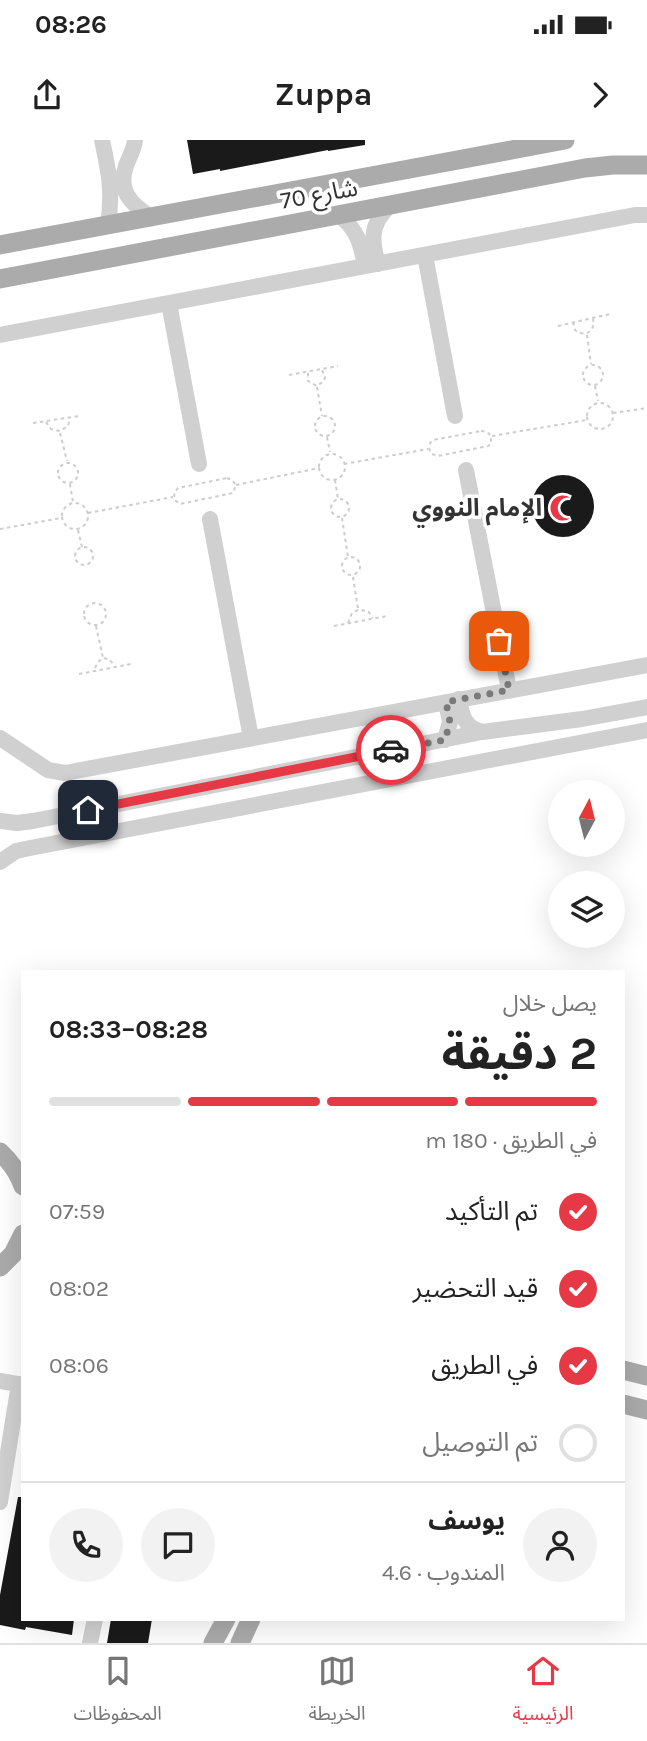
<!DOCTYPE html>
<html lang="ar">
<head>
<meta charset="utf-8">
<style>
  :root { --surface:#fff; --page:#f2f2f2; --text:#222; --muted:#767676; --line:#e0e0e0; --accent:#e63946 }
  body { margin:0; font-family:Karla,"Noto Sans Arabic",sans-serif; background:var(--page); color:var(--text); direction:rtl; height:100vh; display:flex; flex-direction:column; font-size:26px; white-space:nowrap }
  * { box-sizing:border-box; margin:0 }
  p { font-size:23px; color:var(--muted) }
  .icon { flex:none; width:38px; height:38px; fill:none; stroke:currentColor; stroke-width:2; stroke-linecap:round; stroke-linejoin:round }
  .map { position:relative; flex:1; overflow:hidden; direction:ltr }
  .details { position:absolute; left:21px; top:830px; width:604px; height:651px; display:flex; flex-direction:column; background:var(--surface); border-radius:0px; box-shadow:0 7px 28px #0002; direction:rtl }
  .details>* { flex:none }
  .needle { width:46px; rotate:7deg }
  .tools { position:absolute; left:548px; top:640px; display:grid; gap:14px }
  .tools a { display:grid; place-items:center; width:77px; height:77px; border-radius:50%; background:var(--surface); box-shadow:0 7px 28px #0002; font-size:35px }
  .pin { position:absolute; display:grid; place-items:center; width:60px; height:60px; color:#fff; margin:-30px; border-radius:14px; box-shadow:0 4px 10px #0006 }
  .courier { position:absolute; display:grid; place-items:center; width:70px; height:70px; margin:-35px; border:5px solid #e63946; border-radius:50%; background:#fff; color:#222; box-shadow:0 2px 9px #0007 }
  .summary em { font-style:normal; font-weight:700 }
  .summary div { display:flex; flex-direction:column-reverse }
  .summary { display:flex; align-items:center; justify-content:space-between; height:119px; padding:0 28px }
  h1 { font-size:46px; font-weight:700; line-height:52px }
  .bar { display:grid; grid-template-columns:repeat(4,1fr); gap:10px 7px; align-content:center; height:84px; padding:0 28px }
  .bar i { height:9px; border-radius:5px; background:var(--line) }
  .bar .on { background:var(--accent) }
  .bar p { grid-column:span 4 }
  .line { display:flex; align-items:center; gap:18px; padding:0 28px; border-top:2px solid var(--line) }
  .line div { flex:1 }
  .round { display:grid; place-items:center; flex:none; width:74px; height:74px; border-radius:37px; background:var(--page) }
  ol { padding:0 28px; list-style:none }
  li { display:flex; align-items:center; gap:21px; height:77px }
  li p { margin-inline-start:auto }
  li .icon { padding:7px; border-radius:50%; background:var(--accent); color:#fff; stroke-width:4 }
  li:last-child { color:var(--muted) }
  li i { width:38px; height:38px; border:4px solid var(--line); border-radius:50% }
  .status { display:flex; justify-content:space-between; align-items:center; height:49px; padding:0 35px; background:var(--surface); direction:ltr }
  .status svg { height:19px; fill:currentColor }
  header { display:flex; justify-content:space-between; align-items:center; height:91px; padding:0 28px; background:var(--surface); font-size:32px; font-weight:700 }
  .dock { display:flex; justify-content:space-around; align-items:center; height:98px; border-top:2px solid var(--line); background:var(--surface); font-size:19px; color:var(--muted) }
  .dock a { display:grid; justify-items:center; gap:4px }
  .dock .on { color:var(--accent) }
  .map>svg:first-child { display:block }
  .building { fill:#1a1a1a }
  .lines { fill:none; stroke-linecap:round; stroke-linejoin:round }
  .path { stroke:#cdcdcd; stroke-width:2; stroke-dasharray:3.5 3.5; stroke-linecap:butt }
  .minor { stroke:#d0d0d0; stroke-width:16 }
  .major { stroke:#ababab; stroke-width:19 }
  .done { stroke:#7a7a7a; stroke-width:7; stroke-dasharray:0 12.6 }
  .route { stroke:#e63946; stroke-width:9 }
  .labels { text-anchor:middle; stroke-width:7; stroke-linejoin:round; paint-order:stroke }
  .street-label { font-size:24px; fill:#333; stroke:#fff }
  .poi-label { font-size:24px; font-weight:bold; fill:#333; stroke:#fff; text-anchor:end }
</style>
</head>
<body>
<div class="status"><b>08:26</b><svg viewBox="0 0 49 12"><path d="M0 12V9h3v3zM5 12V6h3v6zM10 12V3h3v9zM15 12V0h3v12zM26 1h20v11H26zM47 4h2v5h-2z"/></svg></div>
<header><svg class="icon" aria-label="forward" viewBox="0 0 24 24"><path d="M9 5l7 7-7 7"/></svg>Zuppa<svg class="icon" aria-label="share" viewBox="0 0 24 24"><path d="M12 15V3M7 8l5-5 5 5M5 13v7h14v-7"/></svg></header>
<div class="map">
<svg width="647" height="1503" viewBox="0 0 647 1503">
  <rect width="100%" height="100%" fill="#fff"/>
  <path class="building" d="M187 0H365V5L328 11V10L220 31V29L193 34Z
    M532 366a31 31 0 1 1 62 0a31 31 0 1 1-62 0Z
    M18 1357H23V1479H74L72 1495 26 1487 25 1490 0 1485V1455Z
    M111 1479H152L148 1503H107Z"/>
  <g class="lines">
    <path class="path" d="M573 182 575 190C585 198 596 191 593 179
      M558 186 610 174
      M587 195 591 224
      M583 235a10 10 0 1 1 20 0a10 10 0 1 1-20 0Z
      M308 233V241L317 246 324 241 325 237 322 230
      M289 235 338 226
      M595 246 598 261
      M317 247 322 276
      M587 276a13 13 0 1 1 26 0a13 13 0 1 1-26 0Z
      M613 273 647 268
      M315 286a10 10 0 1 1 20 0a10 10 0 1 1-20 0Z
      M46 282 51 289 60 291 68 286 70 278
      M33 283 79 276
      M481 291 487 292 491 296V304L488 306 438 316 432 314C428 309 428 304 433 300Z
      M60 293 67 321
      M492 296 587 280
      M327 297 330 312
      M319 327a13 13 0 1 1 26 0a13 13 0 1 1-26 0Z
      M58 333a10 10 0 1 1 20 0a10 10 0 1 1-20 0Z
      M344 324 428 309
      M227 338 232 340 236 345 233 353 180 364 175 360 174 353 178 348Z
      M335 340 338 359
      M70 344 73 362
      M236 345 319 328
      M331 368a9 9 0 1 1 18 0a9 9 0 1 1-18 0Z
      M62 376a13 13 0 1 1 26 0a13 13 0 1 1-26 0Z
      M88 373 173 357
      M342 378 348 417
      M0 389 61 378
      M78 390 82 407
      M75 416a9 9 0 1 1 18 0a9 9 0 1 1-18 0Z
      M342 426a9 9 0 1 1 18 0a9 9 0 1 1-18 0Z
      M353 437 358 469
      M84 474a11 11 0 1 1 22 0a11 11 0 1 1-22 0Z
      M348 483 352 473 358 470 368 471 373 478
      M96 486 103 518
      M334 486 387 476
      M95 528 98 522 103 518 109 519 115 526
      M79 534 131 524"/>
    <path class="minor" d="M102 0C109 33 113 51 108 85
      M135 0C134 10 129 17 126 26 117 51 132 65 151 77
      M338 75C357 88 361 104 365 126
      M425 115 455 276
      M378 124C371 100 370 85 389 66
      M169 163 199 324
      M0 195 635 75H647
      M466 330 509 550
      M210 379 251 598
      M459 559C462 576 464 587 482 592
      M0 598 48 630 65 633 647 525
      M445 600 450 582 446 562
      M0 681 17 683 33 681 482 592 582 579 647 567
      M0 722 16 711 30 708 647 590
      M0 1241 23 1245
      M0 1362 19 1244
      M90 1503 95 1479"/>
    <path class="major" d="M0 105 565 0
      M0 139 585 28 613 25H647
      M0 1012C11 1022 18 1032 23 1046
      M0 1127 13 1114 23 1094
      M623 1230 647 1236
      M623 1264 647 1270
      M213 1503 226 1479
      M240 1503 251 1479"/>
  </g>
  <g class="lines">
    <path class="done" d="M391 610 445 600 450 582 446 562 509 550 499 501"/>
    <path class="route" d="M88 670 391 610"/>
  </g>
  <defs>
    <g id="mosque-bare" transform="scale(2.1)"><path d="M3.5-4.9A6 6 0 1 0 3.5 4.9A5 5 0 1 1 3.5-4.9Z" fill="#e63946" stroke="#fff" stroke-width="2.5" paint-order="stroke"/></g>
  </defs>
  <g fill-rule="evenodd">
    <use href="#mosque-bare" x="563" y="368"/>
  </g>
  <g class="labels">
    <g class="street-label">
      <text transform="translate(319 54) rotate(-10)" y="8">شارع 70</text>
    </g>
    <g class="poi-label">
      <text x="542" y="376">الإمام النووي</text>
    </g>
  </g>
</svg>
<div class="tools">
<a><svg class="needle" viewBox="-14 -14 28 28"><path d="M0-13l5 13h-10z" fill="#e53935"/><path d="M0 13l5-13h-10z" fill="#767676"/></svg></a>
<a><svg class="icon" aria-label="layers" viewBox="0 0 24 24"><path d="M12 4l9 5-9 5-9-5zM3 14l9 5 9-5"/></svg></a>
</div>
<div class="pin" style="left:499px;top:501px;background:#ea580c"><svg class="icon" aria-label="bag" viewBox="0 0 24 24"><path d="M5 8h14l-1 12H6zM9 8a3 3 0 0 1 6 0"/></svg></div>
<div class="pin" style="left:88px;top:670px;background:#1f2937"><svg class="icon" aria-label="home" viewBox="0 0 24 24"><path d="M3 11l9-7 9 7M6 9v11h12V9"/></svg></div>
<div class="courier" style="left:391px;top:610px"><svg class="icon" aria-label="car" viewBox="0 0 24 24"><path d="M5 17H2v-5l4-1 3-4h7l3 4 3 1v5h-3M9 17h6M6 11h13"/><circle cx="7" cy="17" r="2"/><circle cx="17" cy="17" r="2"/></svg></div>
<section class="details">
<div class="summary"><div><h1>2 دقيقة</h1><p>يصل خلال</p></div><em>08:28–08:33</em></div>
<div class="bar"><i class="on"></i><i class="on"></i><i class="on"></i><i></i><p>في الطريق · 180 m</p></div>
<ol>
<li><svg class="icon" aria-label="check" viewBox="0 0 24 24"><path d="M5 12l5 5 9-10"/></svg>تم التأكيد<p>07:59</p></li>
<li><svg class="icon" aria-label="check" viewBox="0 0 24 24"><path d="M5 12l5 5 9-10"/></svg>قيد التحضير<p>08:02</p></li>
<li><svg class="icon" aria-label="check" viewBox="0 0 24 24"><path d="M5 12l5 5 9-10"/></svg>في الطريق<p>08:06</p></li>
<li><i></i>تم التوصيل</li>
</ol>
<div class="line" style="height:126px"><a class="round"><svg class="icon" aria-label="person" viewBox="0 0 24 24"><circle cx="12" cy="8" r="4"/><path d="M4 21q1-7 8-7t8 7"/></svg></a><div><b>يوسف</b><p>المندوب · 4.6</p></div><a class="round"><svg class="icon" aria-label="chat" viewBox="0 0 24 24"><path d="M4 5h16v11H9l-5 4z"/></svg></a><a class="round"><svg class="icon" aria-label="phone" viewBox="0 0 24 24"><path d="M5 4h4l2 5-3 2q2 4 5 5l2-3 5 2v4C11 20 4 13 5 4z"/></svg></a></div>
</section>
</div>
<nav class="dock">
<a class="on"><svg class="icon" aria-label="home" viewBox="0 0 24 24"><path d="M3 11l9-7 9 7M6 9v11h12V9"/></svg>الرئيسية</a>
<a><svg class="icon" aria-label="map" viewBox="0 0 24 24"><path d="M3 6l6-2 6 2 6-2v14l-6 2-6-2-6 2zM9 4v14M15 6v14"/></svg>الخريطة</a>
<a><svg class="icon" aria-label="saved" viewBox="0 0 24 24"><path d="M7 4h10v16l-5-4-5 4z"/></svg>المحفوظات</a>
</nav>
</body>
</html>
